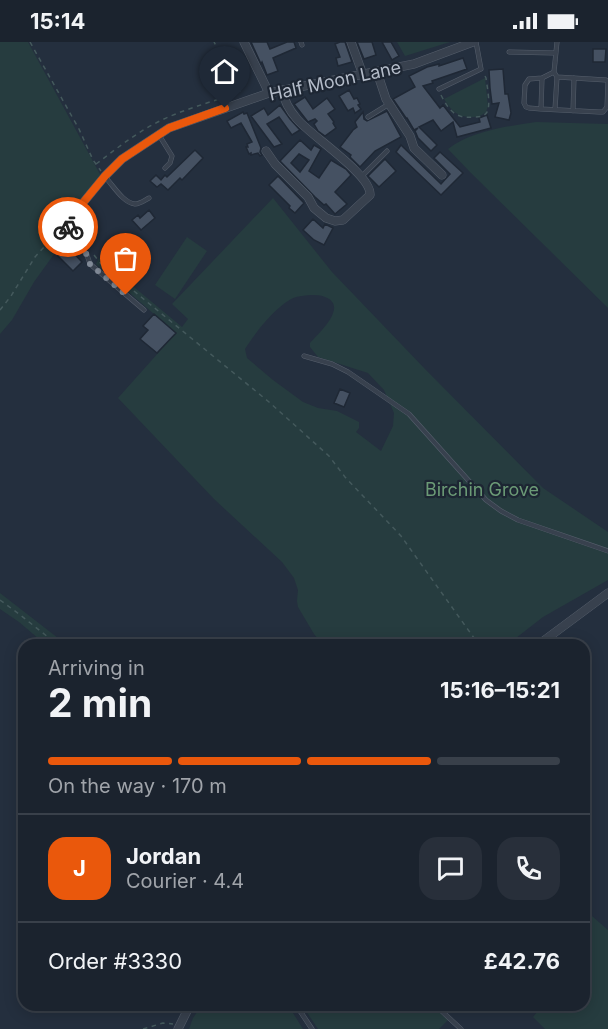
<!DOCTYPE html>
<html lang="en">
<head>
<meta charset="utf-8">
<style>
  :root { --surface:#1b232e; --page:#282f3a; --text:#f1f3f6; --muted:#a0a4aa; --line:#39404a; --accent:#ea580c }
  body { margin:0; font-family:Inter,sans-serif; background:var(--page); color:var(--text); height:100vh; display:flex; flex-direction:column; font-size:22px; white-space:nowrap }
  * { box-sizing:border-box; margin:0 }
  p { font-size:20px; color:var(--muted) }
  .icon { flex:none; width:33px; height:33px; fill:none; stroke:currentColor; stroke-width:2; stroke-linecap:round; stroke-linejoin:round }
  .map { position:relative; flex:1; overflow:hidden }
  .panel { position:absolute; left:18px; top:597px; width:572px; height:372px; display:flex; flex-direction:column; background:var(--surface); border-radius:18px; box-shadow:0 3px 15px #0003,0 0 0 2px var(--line) }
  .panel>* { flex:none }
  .pin { position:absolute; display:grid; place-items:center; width:51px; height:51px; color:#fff; margin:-62px -26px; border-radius:50% 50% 50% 0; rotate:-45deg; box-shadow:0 0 6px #0007 }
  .pin .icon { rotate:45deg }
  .courier { position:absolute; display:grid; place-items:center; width:60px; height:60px; margin:-30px; border:4px solid #ea580c; border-radius:50%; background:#fff; color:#222; box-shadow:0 2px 8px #0007 }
  .headline em { font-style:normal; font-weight:700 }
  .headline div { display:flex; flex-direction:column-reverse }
  .headline { display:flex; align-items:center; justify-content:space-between; height:102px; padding:0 30px }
  h1 { font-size:39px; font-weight:700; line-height:45px }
  .bar { display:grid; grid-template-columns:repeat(4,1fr); gap:9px 6px; align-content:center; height:72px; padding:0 30px }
  .bar i { height:8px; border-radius:4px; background:var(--line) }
  .bar .current { background:var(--accent) }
  .bar p { grid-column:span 4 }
  .line { display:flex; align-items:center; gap:15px; padding:0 30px; border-top:2px solid var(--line) }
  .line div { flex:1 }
  .round { display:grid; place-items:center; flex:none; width:63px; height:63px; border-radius:18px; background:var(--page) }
  .status { display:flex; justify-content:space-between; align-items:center; height:42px; padding:0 30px; background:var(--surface); direction:ltr }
  .status svg { height:16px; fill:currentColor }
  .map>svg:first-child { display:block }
  .green { fill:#263c3f; fill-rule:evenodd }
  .building { fill:#455162; stroke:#1f2835; stroke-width:1.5; fill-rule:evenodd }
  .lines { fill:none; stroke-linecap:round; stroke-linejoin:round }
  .service-casing { stroke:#565f6c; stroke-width:5 }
  .minor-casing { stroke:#565f6c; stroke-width:9 }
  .path { stroke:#44595c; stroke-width:1.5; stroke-dasharray:4.5 4.5; stroke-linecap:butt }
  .service { stroke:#38414e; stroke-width:4 }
  .minor { stroke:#38414e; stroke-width:8 }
  .done { stroke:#828b98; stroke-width:6; stroke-dasharray:0 10.8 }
  .route { stroke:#ea580c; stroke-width:8 }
  .labels { text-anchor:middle; stroke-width:4.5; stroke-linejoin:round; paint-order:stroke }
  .street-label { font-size:18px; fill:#b4bcc9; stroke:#1d2633 }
  .park-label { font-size:18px; fill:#6b9a76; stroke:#1d2633 }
</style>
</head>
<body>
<div class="status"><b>15:14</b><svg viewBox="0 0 49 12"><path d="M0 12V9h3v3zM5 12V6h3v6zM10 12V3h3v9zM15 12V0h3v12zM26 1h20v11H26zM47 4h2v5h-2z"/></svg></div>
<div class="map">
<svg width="608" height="987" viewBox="0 0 608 987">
  <rect width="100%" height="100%" fill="#242f3e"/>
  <path class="green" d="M0 0H28L101 134 58 185 67 194 34 240 12 278 0 292Z
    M397 0H450L405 14Z
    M485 36 488 64 486 70C481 74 478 75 472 75 457 75 452 69 444 57Z
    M536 80 608 82V266L470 130 448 107C471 89 509 84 536 80Z
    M273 156 332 230 425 327 543 446 608 490V538L543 575 507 603H323L314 592 298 565 297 559 298 548 294 536 282 520 214 457 118 356 176 291 96 222 99 216 182 285 188 277 172 262ZM311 253C315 253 321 253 325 255 349 264 319 291 310 301V305L318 315 368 331 384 348 394 371 393 384 381 409 356 390 359 386V380L337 369 318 366 303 360 273 338 247 316 245 307C255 291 278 261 296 255 301 254 306 253 311 253Z
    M187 195 207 209 175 257 155 243Z
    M0 551 67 603H46L19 580 0 567Z
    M584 867 608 888V987H545L533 975 543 963H584Z
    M202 963H288L303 987H189L193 976Z
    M302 963H431L448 978 439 987H318Z"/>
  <path class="building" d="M251 0H267L270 7 287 0H294L296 6 273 16 278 29 267 33 262 20 261 22Z
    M340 0H345L352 20 338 24 336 16 340 15 335 2Z
    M357 0H372L376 13 364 17Z
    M382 0H391L399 14 392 18Z
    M593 7H606L605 20H593Z
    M463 16 467 27 432 39 433 41 423 44 440 66 443 63 460 85 480 80 479 76 487 73 491 86 457 95 453 80 441 89 433 78 419 85 437 103 431 109 418 96 415 89 418 86 414 88 407 76H406L393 57 415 45 409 34 427 25 439 22V24Z
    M503 27 505 52H508L511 71 509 78 495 75 499 61 492 62 490 46 489 28Z
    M349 48 354 57 357 56 360 62 358 63 361 67 355 71 353 66 348 69 339 54Z
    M305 55 313 67 327 56 335 67 328 72 334 80 333 81 336 86 325 94 318 89 314 82 317 79 315 77 308 80 294 62Z
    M280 63 290 77 300 88 292 93 279 75 267 82 282 102 274 105 251 74 264 66 268 73Z
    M387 69 401 95 375 109 360 125 350 115 351 113 340 105 353 88 357 85 355 80 363 70 364 77 367 79Z
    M243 70 244 72 247 71 261 106 260 110 262 113 260 114 258 111 251 113V111L249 112 246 105H248L247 102 252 100 241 81 231 86 227 79Z
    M300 98 311 108 314 103 321 107 309 129 319 136 331 118 346 127 351 133 335 150 347 162 335 172 326 162 324 163 315 155 280 119ZM299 112 309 118 300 130 291 121Z
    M401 103 441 142 450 132 434 116 440 110 463 131 441 153 396 110Z
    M195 108 203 116 182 138 180 136 168 148 161 142 157 145 150 139 156 133 161 138 165 133 167 135Z
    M385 117 396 129 379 145 368 134Z
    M278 134 304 161 295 171 289 166 290 164 269 143Z
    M149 168 155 176 141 188 132 178 138 173 140 176Z
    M313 177 323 186 325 182 333 186 324 203 314 198 303 188Z
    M68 205 82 220 73 229 58 214Z
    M154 272 176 291 157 311 140 297 148 288 143 284Z
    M340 347 350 351 344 365 334 361Z"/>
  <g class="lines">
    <g class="service-casing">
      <path id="service" d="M301 0 302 3
        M509 10 555 11
        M554 30 542 36 541 67 599 70H603L607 65 608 40 606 38 557 35
        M439 47 481 27 476 0
        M541 67 529 66 526 65 524 61 525 43 529 37 542 36
        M555 67 557 35 554 30 557 0
        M573 69 574 36
        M368 75 389 62
        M159 93 172 114 170 121 165 126
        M362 134 387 109
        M105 135C113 143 123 161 135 162 140 162 145 158 149 156
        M71 191 87 213 90 222 144 268
        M304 314 332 322 348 330 409 372 486 458 501 469 518 478 608 509
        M296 963 312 987
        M435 963 461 987"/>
    </g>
    <g class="minor-casing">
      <path id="minor" d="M244 0 269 51
        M351 0 363 33
        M377 30 386 57 410 94 414 106 442 133
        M266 109 275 122 308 155 314 166 326 176 335 179 343 178 370 153C372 133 311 94 297 77 290 69 284 58 282 48
        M71 191 68 185V179L105 134 122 117 169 86 269 51 414 22 473 0
        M538 603 608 551
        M178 987 190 963"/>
    </g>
    <path class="path" d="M30 0 79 87 93 118 101 129
      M441 53C449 69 456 77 474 75 479 75 484 75 487 70 491 64 487 44 486 36L484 32
      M96 122C115 108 133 93 154 82 180 68 209 61 237 51L240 49V46L214 0
      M94 213 101 222 269 360 329 414 345 435 401 494 479 603
      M0 268 11 254 35 215 61 186
      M0 558 19 572 58 603
      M143 987 163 981 173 982"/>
    <use href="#service" class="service"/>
    <use href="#minor" class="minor"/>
  </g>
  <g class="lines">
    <path class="done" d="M68 185 87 213 90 222 126 253"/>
    <path class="route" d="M68 185V179L105 134 122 117 169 86 225 66"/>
  </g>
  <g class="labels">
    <g class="street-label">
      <text transform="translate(335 39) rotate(-12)" y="6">Half Moon Lane</text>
    </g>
    <g class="park-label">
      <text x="482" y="454">Birchin Grove</text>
    </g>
  </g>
</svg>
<div class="pin" style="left:126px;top:253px;background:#ea580c"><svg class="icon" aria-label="bag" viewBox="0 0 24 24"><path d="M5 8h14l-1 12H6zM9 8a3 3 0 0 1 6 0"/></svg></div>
<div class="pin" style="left:225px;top:66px;background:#1f2937"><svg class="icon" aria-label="home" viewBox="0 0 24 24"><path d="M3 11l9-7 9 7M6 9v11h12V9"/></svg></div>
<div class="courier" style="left:68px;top:185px"><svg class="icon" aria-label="bike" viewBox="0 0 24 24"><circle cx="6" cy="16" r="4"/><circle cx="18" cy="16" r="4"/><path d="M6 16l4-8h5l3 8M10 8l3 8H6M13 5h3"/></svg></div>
<section class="panel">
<div class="headline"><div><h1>2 min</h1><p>Arriving in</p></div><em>15:16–15:21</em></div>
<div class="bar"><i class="current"></i><i class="current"></i><i class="current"></i><i></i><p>On the way · 170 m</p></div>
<div class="line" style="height:108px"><b class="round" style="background:var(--accent);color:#fff">J</b><div><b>Jordan</b><p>Courier · 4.4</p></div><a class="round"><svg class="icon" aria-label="chat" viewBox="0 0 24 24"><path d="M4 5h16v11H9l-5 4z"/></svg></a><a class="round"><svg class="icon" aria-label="phone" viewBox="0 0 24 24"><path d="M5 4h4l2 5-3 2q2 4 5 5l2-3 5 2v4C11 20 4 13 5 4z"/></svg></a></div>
<div class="line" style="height:78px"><div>Order #3330</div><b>£42.76</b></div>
</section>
</div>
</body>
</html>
